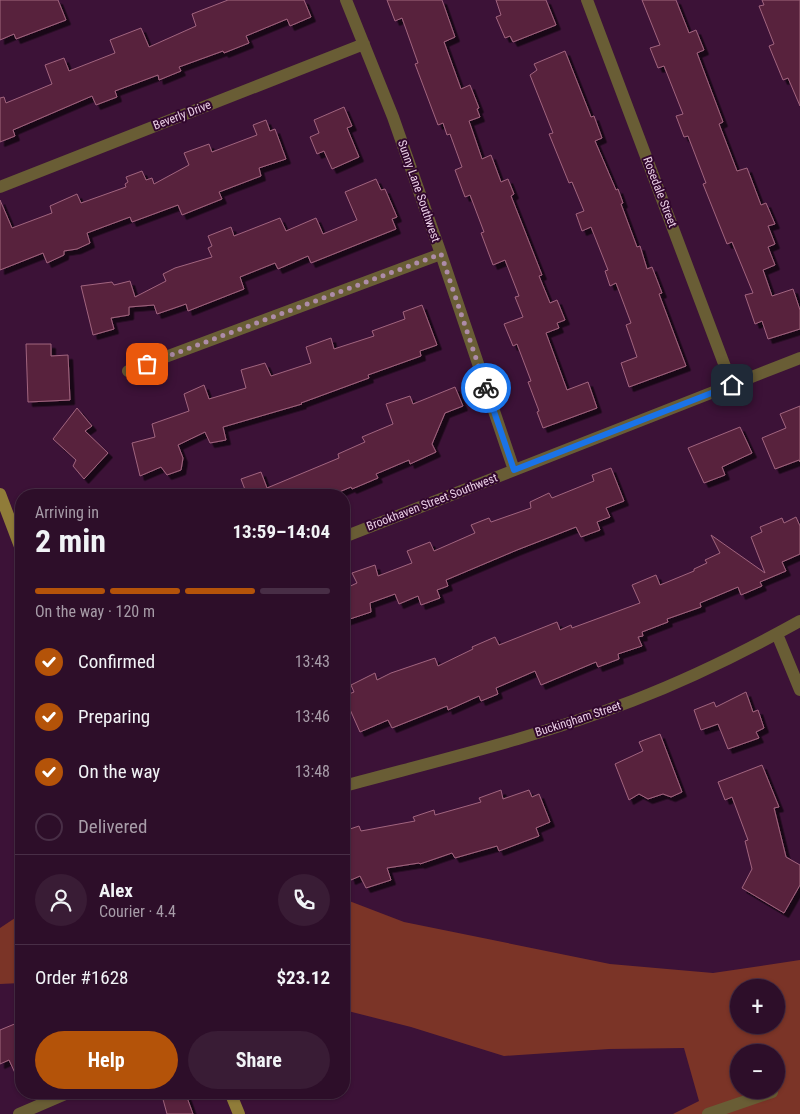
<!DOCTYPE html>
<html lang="en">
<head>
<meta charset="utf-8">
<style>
  :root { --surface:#2d0e29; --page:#391c35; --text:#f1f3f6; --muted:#a79ca8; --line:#482e46; --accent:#b45309 }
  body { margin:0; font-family:"Roboto Condensed",sans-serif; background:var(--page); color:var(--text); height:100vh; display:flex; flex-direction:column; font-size:19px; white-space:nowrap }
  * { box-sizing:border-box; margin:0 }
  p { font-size:16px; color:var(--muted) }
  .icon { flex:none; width:28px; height:28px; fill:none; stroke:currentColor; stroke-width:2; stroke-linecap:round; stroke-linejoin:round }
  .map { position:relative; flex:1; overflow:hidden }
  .panel { position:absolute; left:15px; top:489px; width:335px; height:610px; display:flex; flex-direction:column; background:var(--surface); border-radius:20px; box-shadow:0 1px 4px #0004,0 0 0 1px var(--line) }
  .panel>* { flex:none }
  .controls { position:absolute; left:730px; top:979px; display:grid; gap:10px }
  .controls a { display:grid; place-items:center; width:55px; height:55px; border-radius:50%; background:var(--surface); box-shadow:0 1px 4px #0004,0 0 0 1px var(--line); font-size:25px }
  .pin { position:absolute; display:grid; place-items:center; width:42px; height:42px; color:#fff; margin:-21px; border-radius:10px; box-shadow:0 2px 8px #0006 }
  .courier { position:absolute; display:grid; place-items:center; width:50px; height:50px; margin:-25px; border:4px solid #1a73e8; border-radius:50%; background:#fff; color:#222; box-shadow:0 1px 6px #0007 }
  .overview em { font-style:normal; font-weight:700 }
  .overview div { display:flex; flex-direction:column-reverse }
  .overview { display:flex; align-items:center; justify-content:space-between; height:85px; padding:0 20px }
  h1 { font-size:32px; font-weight:700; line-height:38px }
  .bar { display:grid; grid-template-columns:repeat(4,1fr); gap:8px 5px; align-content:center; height:60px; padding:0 20px }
  .bar i { height:6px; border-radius:4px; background:var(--line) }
  .bar .selected { background:var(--accent) }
  .bar p { grid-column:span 4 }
  .line { display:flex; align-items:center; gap:12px; padding:0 20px; border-top:1px solid var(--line) }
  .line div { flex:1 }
  .round { display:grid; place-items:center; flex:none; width:52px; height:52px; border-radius:26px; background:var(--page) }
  ol { padding:0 20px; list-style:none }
  li { display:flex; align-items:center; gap:15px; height:55px }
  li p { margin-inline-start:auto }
  li .icon { padding:5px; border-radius:50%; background:var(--accent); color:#fff; stroke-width:4 }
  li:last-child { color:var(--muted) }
  li i { width:28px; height:28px; border:2px solid var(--line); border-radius:50% }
  .action { display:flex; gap:10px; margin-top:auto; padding:10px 20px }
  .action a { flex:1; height:58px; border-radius:30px; background:var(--accent); color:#fff; font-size:20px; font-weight:700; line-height:58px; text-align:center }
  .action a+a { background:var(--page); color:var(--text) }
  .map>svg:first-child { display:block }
  .green { fill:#7b3427; fill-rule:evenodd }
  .building { fill:#59243d; stroke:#a1647f; filter:url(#shadow) }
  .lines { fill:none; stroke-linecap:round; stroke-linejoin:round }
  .street { stroke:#695d35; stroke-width:12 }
  .secondary { stroke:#907c39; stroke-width:12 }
  .done { stroke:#ad8ca8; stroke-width:5; stroke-dasharray:0 9 }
  .route { stroke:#1a73e8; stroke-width:6 }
  .labels { text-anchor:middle; stroke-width:4; stroke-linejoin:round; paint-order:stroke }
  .street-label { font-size:12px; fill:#eacee5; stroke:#31072d }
</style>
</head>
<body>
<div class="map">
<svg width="800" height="1114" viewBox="0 0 800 1114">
  <defs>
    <filter id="shadow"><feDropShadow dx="4.5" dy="4.5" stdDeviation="0" flood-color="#0009"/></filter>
  </defs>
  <rect width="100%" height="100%" fill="#3c1237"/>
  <path class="green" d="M344 899 404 922 610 964 713 973 800 960V1114H673L699 1101 684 1048 609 1049 504 1056 411 1027 344 1010ZM739 988H776V1025H739ZM739 1052H776V1090H739Z
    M21 914V983L0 984V928Z"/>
  <path class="building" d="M0 0H58L66 20 16 39 14 34 0 40Z
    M228 0H304L311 17 290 26 287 19 246 36 249 43 224 53 223 51 179 67 181 71 159 80 158 75 115 91 117 97 96 105 92 96 13 130 15 136 0 142V98L4 97 6 103 52 84 45 65 64 58 69 71 115 53 110 40 141 28 149 47 196 26 192 14Z
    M387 0H442L455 37 444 42 461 89 470 85 479 108 477 109 480 117 469 121 482 159 491 155 501 182 508 179 514 194 511 196 542 275 539 276 550 303 557 300 565 320 557 323 559 328 546 333 567 390 588 382 597 408 543 428 537 412 539 411 528 382 531 381 517 344 513 346 504 324 523 317 515 297 519 296 505 260 493 265 481 233 484 232 470 195 465 197 455 170 462 167 450 134 447 135 443 123 438 125 415 64 418 63 402 18 395 21Z
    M496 0H546L556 25 513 42 510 36 505 38 496 17 501 15Z
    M642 0H676L689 33 696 30 704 50 697 53 723 122 719 124 737 171 747 168 761 205 766 203 775 224 768 226 775 244 768 247 775 265 763 270 772 296 793 289 800 310V329L768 339 762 321 755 324 745 295 753 293 732 242 727 244 703 184 706 183 688 136 684 137 676 116 683 114 664 66 658 68 650 48 660 45Z
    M762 0H800V106L788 78 783 80 769 46 774 44 759 6 764 5Z
    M565 51 591 117 594 116 602 138 595 141 616 190 618 189 623 203 621 204 637 247 640 246 647 269 652 267 662 293 659 294 686 366 629 387 621 363 637 357 626 325 631 323 616 283 610 286 605 271 608 270 591 227 582 231 576 214 584 211 572 182 569 183 549 134 553 133 530 75 537 70 534 64Z
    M344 107 352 126 347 128 359 157 332 169 324 151 317 154 310 137 319 133 314 120Z
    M266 120 270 131 275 129 286 159 259 168 261 176 219 192 222 199 182 215 178 205 132 222 130 217 87 233 90 243 77 249 64 251V255L47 263 43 253 0 270V200L12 228 52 213 50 206 77 194 81 203 126 187 125 184 128 182 126 177 142 171 146 180 152 178 154 184 189 165 184 153 209 144 212 152 257 135 253 125Z
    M376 179 381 190 385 189 397 217 392 219 396 229 311 263 308 256 278 269 275 263 240 277 244 289 188 311 186 304 157 314 154 305 129 307V315L111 318 114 329 93 335 81 286 112 282 114 285 130 281 135 297 166 281 163 274 175 268 212 257 208 248 212 246 208 236 231 227 234 236 280 218 286 231 316 218 323 234 357 220 345 192Z
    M422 305 437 345 420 351 421 356 368 375 369 378 301 403 302 404 223 427 226 440 210 443 205 432 178 445 183 458 181 470 167 475 161 467 140 476 132 443 155 437 152 424 189 411 184 394 204 385 209 399 246 388 241 370 265 363 271 376 311 363 306 347 331 338 334 349 374 336 372 331 405 319 403 312Z
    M26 344H51V356L68 355 70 400 28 402Z
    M455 387 463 406 445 413 432 444 436 452 410 464 409 460 376 474 378 478 352 489 351 487 332 495H247L241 479 261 472 267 488 339 458 338 454 365 442 362 437 393 424 386 404 410 396 413 404Z
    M800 406V462L799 460 775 469 762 438 786 428 780 414Z
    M77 408 92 426 85 431 108 453 84 479 73 466 76 460 53 439Z
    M740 427 752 453 722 467 725 475 704 483 688 448Z
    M611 468 624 501 606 508 610 517 597 522 600 530 581 537 576 527 517 550 446 580 448 586 437 590 440 598 421 605 418 596 399 604 395 594 370 603 371 612 344 621V589L357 583 352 573 375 565 378 576 412 563 407 551 430 542 434 551 475 533 471 525 489 518 491 522 531 508 530 502 549 493 552 498 594 481 592 475Z
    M796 517 800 526V554L782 562 786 571 760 582 762 586 741 595 738 587 700 603 701 607 667 619 668 622 642 632 643 636 638 637 642 646 618 654 619 659 598 667 596 662 541 685 535 671 496 688 498 694 481 701 479 696 448 710 447 706 392 728 388 720 360 732 344 696 354 692 351 685 375 673 377 680 391 673 435 658 438 666 473 649 472 647 495 637 499 645 557 622 560 630 571 625 572 628 640 603 632 585 656 575 660 585 694 571V569L707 563 705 560 720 553 711 535 765 573 751 537 762 532 760 527 782 518 784 523Z
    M746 692 753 712 758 710 764 728 756 732 759 738 728 749 718 724 701 730 694 710 714 702 716 707Z
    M660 734 682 792 671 797 663 794 648 799 639 794 629 800 615 764 643 751 639 742Z
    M762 765 779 807 774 808 786 857 800 865V885L784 913 742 888 752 869 745 841 748 840 732 797 725 800 718 782Z
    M501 790 503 799 529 790 532 797 539 794 550 822 536 828 539 836 499 851 497 846 455 858 452 853 420 864 419 863 387 868 391 880 366 888 360 876 351 880 344 857V831L359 826 361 831 415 821 413 817 434 810 435 815 481 802 479 798Z
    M17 1023 21 1033V1086L9 1060 0 1064V1030Z
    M161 1092H185L193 1114H167Z"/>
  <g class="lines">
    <path class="street" d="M346 0 393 117 441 254 514 470
      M587 0 732 385
      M0 187 364 44
      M128 371 441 254
      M344 537 800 358
      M777 634 800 690
      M344 786C440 760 538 737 632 701 689 679 746 651 800 621
      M19 1114 70 1092
      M708 1114 772 1092"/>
    <path class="secondary" d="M0 494 21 549
      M230 1092 239 1114"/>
  </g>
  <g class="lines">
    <path class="done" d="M147 364 441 254 486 388"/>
    <path class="route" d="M486 388 514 470 732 385"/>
  </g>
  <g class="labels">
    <g class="street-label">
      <text transform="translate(182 115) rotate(-21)" y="4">Beverly Drive</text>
      <text transform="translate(419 191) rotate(71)" y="4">Sunny Lane Southwest</text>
      <text transform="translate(660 192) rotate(69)" y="4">Rosedale Street</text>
      <text transform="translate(432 502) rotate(-21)" y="4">Brookhaven Street Southwest</text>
      <text transform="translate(578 719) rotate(-18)" y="4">Buckingham Street</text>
    </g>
  </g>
</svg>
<div class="controls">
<a>+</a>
<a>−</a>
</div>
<div class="pin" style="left:147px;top:364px;background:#ea580c"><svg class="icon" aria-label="bag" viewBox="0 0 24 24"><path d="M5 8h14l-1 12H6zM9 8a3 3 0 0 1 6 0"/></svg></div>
<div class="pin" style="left:732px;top:385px;background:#1f2937"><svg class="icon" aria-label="home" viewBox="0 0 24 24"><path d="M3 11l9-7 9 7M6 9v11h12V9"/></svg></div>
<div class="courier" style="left:486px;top:388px"><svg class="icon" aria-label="bike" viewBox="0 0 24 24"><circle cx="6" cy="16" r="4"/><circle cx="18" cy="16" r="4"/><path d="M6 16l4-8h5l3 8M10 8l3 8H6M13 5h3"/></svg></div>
<section class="panel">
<div class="overview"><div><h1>2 min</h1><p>Arriving in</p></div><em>13:59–14:04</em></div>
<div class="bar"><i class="selected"></i><i class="selected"></i><i class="selected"></i><i></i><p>On the way · 120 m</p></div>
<ol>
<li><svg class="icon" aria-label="check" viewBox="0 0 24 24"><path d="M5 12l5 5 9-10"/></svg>Confirmed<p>13:43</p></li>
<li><svg class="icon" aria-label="check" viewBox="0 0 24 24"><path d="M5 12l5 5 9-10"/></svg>Preparing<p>13:46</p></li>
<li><svg class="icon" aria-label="check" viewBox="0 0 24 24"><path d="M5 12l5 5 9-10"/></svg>On the way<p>13:48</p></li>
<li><i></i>Delivered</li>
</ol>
<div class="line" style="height:90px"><a class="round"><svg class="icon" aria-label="person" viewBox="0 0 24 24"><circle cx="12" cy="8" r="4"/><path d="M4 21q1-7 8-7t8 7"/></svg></a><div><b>Alex</b><p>Courier · 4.4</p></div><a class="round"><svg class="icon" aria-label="phone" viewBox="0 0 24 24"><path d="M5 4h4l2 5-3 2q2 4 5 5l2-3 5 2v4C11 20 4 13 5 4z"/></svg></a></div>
<div class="line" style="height:65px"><div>Order #1628</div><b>$23.12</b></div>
<div class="action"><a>Help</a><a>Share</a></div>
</section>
</div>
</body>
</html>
